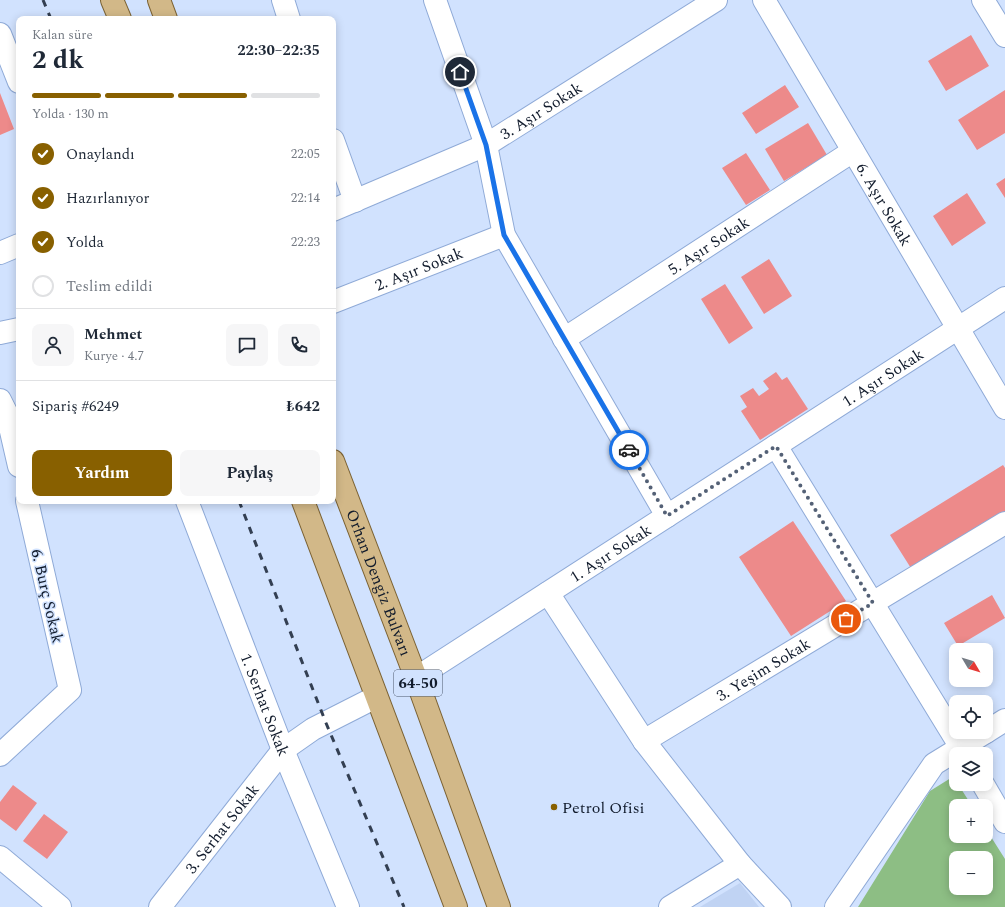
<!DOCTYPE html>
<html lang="tr">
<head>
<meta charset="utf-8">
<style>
  :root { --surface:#fff; --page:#f6f6f7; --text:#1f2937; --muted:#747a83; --line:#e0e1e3; --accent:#886000 }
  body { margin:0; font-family:Spectral,serif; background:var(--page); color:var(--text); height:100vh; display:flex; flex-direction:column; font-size:15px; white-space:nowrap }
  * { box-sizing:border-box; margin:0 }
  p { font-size:13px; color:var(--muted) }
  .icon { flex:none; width:22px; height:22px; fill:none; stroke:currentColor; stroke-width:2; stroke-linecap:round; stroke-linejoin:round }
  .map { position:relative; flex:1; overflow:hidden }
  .details { position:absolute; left:16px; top:16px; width:320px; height:488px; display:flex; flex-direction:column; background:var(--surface); border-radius:8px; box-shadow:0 2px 10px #0003 }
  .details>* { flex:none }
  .needle { width:26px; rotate:128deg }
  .buttons { position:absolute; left:949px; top:643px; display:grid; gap:8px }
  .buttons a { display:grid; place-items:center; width:44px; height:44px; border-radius:8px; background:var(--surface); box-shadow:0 2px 10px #0003; font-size:20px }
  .pin { position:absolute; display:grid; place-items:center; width:34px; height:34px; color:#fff; margin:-17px; border:2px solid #fff; border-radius:50%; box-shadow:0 1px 4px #0007 }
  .courier { position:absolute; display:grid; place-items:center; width:40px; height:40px; margin:-20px; border:3px solid #1a73e8; border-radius:50%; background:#fff; color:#222; box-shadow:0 1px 5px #0007 }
  .head em { font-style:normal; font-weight:700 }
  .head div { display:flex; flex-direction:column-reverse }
  .head { display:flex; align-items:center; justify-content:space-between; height:68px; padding:0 16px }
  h1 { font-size:26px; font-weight:700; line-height:30px }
  .bar { display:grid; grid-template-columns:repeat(4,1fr); gap:6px 4px; align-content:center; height:48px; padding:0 16px }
  .bar i { height:5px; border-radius:3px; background:var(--line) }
  .bar .selected { background:var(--accent) }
  .bar p { grid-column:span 4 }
  .line { display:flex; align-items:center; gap:10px; padding:0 16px; border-top:1px solid var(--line) }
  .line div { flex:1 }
  .round { display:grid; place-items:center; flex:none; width:42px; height:42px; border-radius:8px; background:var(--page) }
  ol { padding:0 16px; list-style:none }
  li { display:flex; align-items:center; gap:12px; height:44px }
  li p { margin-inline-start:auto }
  li .icon { padding:4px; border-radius:50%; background:var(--accent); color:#fff; stroke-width:4 }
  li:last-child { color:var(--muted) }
  li i { width:22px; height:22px; border:2px solid var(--line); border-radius:50% }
  .primary-button { display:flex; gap:8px; margin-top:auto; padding:8px 16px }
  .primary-button a { flex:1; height:46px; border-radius:8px; background:var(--accent); color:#fff; font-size:16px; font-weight:700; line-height:46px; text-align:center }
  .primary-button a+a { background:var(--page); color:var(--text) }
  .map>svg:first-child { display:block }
  .built { fill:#c0d3f3 }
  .green { fill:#8dbe84; fill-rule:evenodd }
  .building { fill:#ed8a8a }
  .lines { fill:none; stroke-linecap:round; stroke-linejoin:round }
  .minor-casing { stroke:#8faad7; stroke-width:24 }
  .major-casing { stroke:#7b6234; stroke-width:24 }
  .minor { stroke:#fff; stroke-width:22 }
  .major { stroke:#d2b888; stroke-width:22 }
  .rail { stroke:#333f52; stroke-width:3; stroke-dasharray:7 7; stroke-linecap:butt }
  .done { stroke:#546176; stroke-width:4; stroke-dasharray:0 7.2 }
  .route { stroke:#1a73e8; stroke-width:5 }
  .poi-dot { fill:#886000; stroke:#d1e2fe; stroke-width:1.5 }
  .labels { text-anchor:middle; stroke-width:3; stroke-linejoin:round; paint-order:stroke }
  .shield { fill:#d1e2fe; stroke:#4b576b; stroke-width:1 }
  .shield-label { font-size:15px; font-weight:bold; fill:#111b2c }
  .street-label { font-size:16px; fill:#111b2c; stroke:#d1e2fe }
  .poi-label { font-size:16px; fill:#111b2c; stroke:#d1e2fe; text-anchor:start }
</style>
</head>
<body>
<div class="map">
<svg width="1005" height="907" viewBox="0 0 1005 907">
  <rect width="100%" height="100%" fill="#d1e2fe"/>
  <path class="built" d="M740 883 759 907H700Z"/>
  <path class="green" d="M954 776 956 780V784H958L972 806H956V836H986V829L1005 859V907H858L930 791ZM956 858H986V888H956Z"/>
  <path class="building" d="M971 35 989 66 946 91 928 61Z
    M785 85 799 107 756 134 742 113Z
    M1005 90V133L977 150 958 120Z
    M0 93 14 129 0 135Z
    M808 123 827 155 784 181 765 149Z
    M746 153 770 190 746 205 722 168Z
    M1005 178V198L996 184Z
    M967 193 986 223 952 246 933 216Z
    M769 259 792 296 764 314 741 277Z
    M725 284 753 328 729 344 701 299Z
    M776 372 782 380 787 377 808 409 760 440 741 411 747 407 740 396 753 388 759 396 769 389 763 381Z
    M1003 465 1005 468V517L914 573 890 535Z
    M793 521 846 601 791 636 739 557Z
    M992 595 1005 618 958 646 944 623Z
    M13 785 37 803 16 831 0 819V802Z
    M44 814 68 832 47 859 23 841Z"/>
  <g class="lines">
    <g class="minor-casing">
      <g id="minor">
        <path d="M283 0 289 19"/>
        <path d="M435 0 486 145 504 235 667 516"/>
        <path id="s1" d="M764 0 1005 408"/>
        <path d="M983 0 1005 36"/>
        <path d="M0 34 19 82"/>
        <path d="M333 140 355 201"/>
        <path id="s2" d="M333 210 486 145 716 0"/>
        <path d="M0 253 19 245"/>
        <path id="s3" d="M333 302 504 235"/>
        <path d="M0 333 19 329"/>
        <path id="s4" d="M564 339 853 151"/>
        <path d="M0 400 7 414 19 466"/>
        <path d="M776 446 965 754"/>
        <path id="s5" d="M187 501 283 750 348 907"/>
        <path d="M548 593 644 741 740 864 780 907"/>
        <path id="s6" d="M416 678 1005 298"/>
        <path d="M986 732 1005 720"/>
        <path id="s7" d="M644 741 1005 523"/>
        <path d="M0 755 70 690 27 501"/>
        <path d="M983 784 1005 822"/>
        <path d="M0 857 60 907"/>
        <path id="s8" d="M160 907 283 750 313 729 376 697"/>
        <path d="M670 907 740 864"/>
        <path d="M836 907 934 764 986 732"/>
      </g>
    </g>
    <g class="major-casing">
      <g id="major">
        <path d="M112 0 120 19"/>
        <path d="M159 0 166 19"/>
        <path id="s9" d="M333 461 416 678 499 907"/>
        <path d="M303 501 456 907"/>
      </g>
    </g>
    <use href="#minor" class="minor"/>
    <use href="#major" class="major"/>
    <path class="rail" d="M43 0 51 19
      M239 501 326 723 404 907"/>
  </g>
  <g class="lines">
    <path class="done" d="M629 450 667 516 776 446 873 603 846 619"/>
    <path class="route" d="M460 72 486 145 504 235 629 450"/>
  </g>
  <circle class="poi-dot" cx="554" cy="807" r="4"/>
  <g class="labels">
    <rect class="shield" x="394" y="670" width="48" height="26" rx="3"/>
    <g class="shield-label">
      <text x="418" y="688">64-50</text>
    </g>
    <g class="street-label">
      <text dy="6" stroke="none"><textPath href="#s2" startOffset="231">3. Aşır Sokak</textPath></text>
      <text dy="6" stroke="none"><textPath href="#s1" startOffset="237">6. Aşır Sokak</textPath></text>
      <text dy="6" stroke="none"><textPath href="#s4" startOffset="172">5. Aşır Sokak</textPath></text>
      <text dy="6" stroke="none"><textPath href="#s3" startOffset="92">2. Aşır Sokak</textPath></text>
      <text dy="6" stroke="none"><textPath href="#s6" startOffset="555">1. Aşır Sokak</textPath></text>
      <text dy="6" stroke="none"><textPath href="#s6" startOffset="231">1. Aşır Sokak</textPath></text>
      <text dy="6" stroke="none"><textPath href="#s9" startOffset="130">Orhan Dengiz Bulvarı</textPath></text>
      <text transform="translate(48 596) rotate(77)" y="6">6. Burç Sokak</text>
      <text dy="6" stroke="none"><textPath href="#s7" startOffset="139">3. Yeşim Sokak</textPath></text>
      <text dy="6" stroke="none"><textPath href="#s5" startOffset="218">1. Serhat Sokak</textPath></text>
      <text dy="6" stroke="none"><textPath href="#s8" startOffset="100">3. Serhat Sokak</textPath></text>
    </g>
    <g class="poi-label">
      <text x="562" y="813">Petrol Ofisi</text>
    </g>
  </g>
</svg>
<div class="buttons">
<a><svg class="needle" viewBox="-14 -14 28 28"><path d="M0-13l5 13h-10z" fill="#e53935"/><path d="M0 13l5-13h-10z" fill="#747a83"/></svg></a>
<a><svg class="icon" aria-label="locate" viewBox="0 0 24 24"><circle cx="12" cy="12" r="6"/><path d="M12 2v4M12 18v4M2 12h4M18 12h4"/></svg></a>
<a><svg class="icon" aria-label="layers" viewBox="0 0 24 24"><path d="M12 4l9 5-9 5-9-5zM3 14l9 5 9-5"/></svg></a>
<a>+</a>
<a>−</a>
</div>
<div class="pin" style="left:846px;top:619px;background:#ea580c"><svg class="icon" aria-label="bag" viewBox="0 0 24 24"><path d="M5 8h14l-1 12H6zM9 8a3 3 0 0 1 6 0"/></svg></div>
<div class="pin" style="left:460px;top:72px;background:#1f2937"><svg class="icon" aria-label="home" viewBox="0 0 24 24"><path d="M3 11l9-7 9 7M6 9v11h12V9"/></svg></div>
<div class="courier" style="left:629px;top:450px"><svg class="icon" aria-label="car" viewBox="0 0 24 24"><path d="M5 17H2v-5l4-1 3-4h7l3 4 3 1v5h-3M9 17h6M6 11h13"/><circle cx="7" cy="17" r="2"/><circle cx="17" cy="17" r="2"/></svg></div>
<section class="details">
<div class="head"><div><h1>2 dk</h1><p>Kalan süre</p></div><em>22:30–22:35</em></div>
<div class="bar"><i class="selected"></i><i class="selected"></i><i class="selected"></i><i></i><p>Yolda · 130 m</p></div>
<ol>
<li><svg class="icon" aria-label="check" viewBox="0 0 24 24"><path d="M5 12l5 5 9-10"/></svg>Onaylandı<p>22:05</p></li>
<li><svg class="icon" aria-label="check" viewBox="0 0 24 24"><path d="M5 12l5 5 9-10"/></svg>Hazırlanıyor<p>22:14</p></li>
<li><svg class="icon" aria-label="check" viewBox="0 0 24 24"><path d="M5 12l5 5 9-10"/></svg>Yolda<p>22:23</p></li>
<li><i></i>Teslim edildi</li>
</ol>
<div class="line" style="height:72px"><a class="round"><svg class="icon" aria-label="person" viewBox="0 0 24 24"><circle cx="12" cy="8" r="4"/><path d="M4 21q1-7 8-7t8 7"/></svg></a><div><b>Mehmet</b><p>Kurye · 4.7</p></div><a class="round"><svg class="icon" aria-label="chat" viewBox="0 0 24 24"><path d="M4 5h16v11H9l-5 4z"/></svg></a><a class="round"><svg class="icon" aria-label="phone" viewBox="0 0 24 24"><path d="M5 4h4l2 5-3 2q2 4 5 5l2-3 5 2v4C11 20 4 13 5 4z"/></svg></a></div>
<div class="line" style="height:52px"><div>Sipariş #6249</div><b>₺642</b></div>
<div class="primary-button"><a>Yardım</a><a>Paylaş</a></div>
</section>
</div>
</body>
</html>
